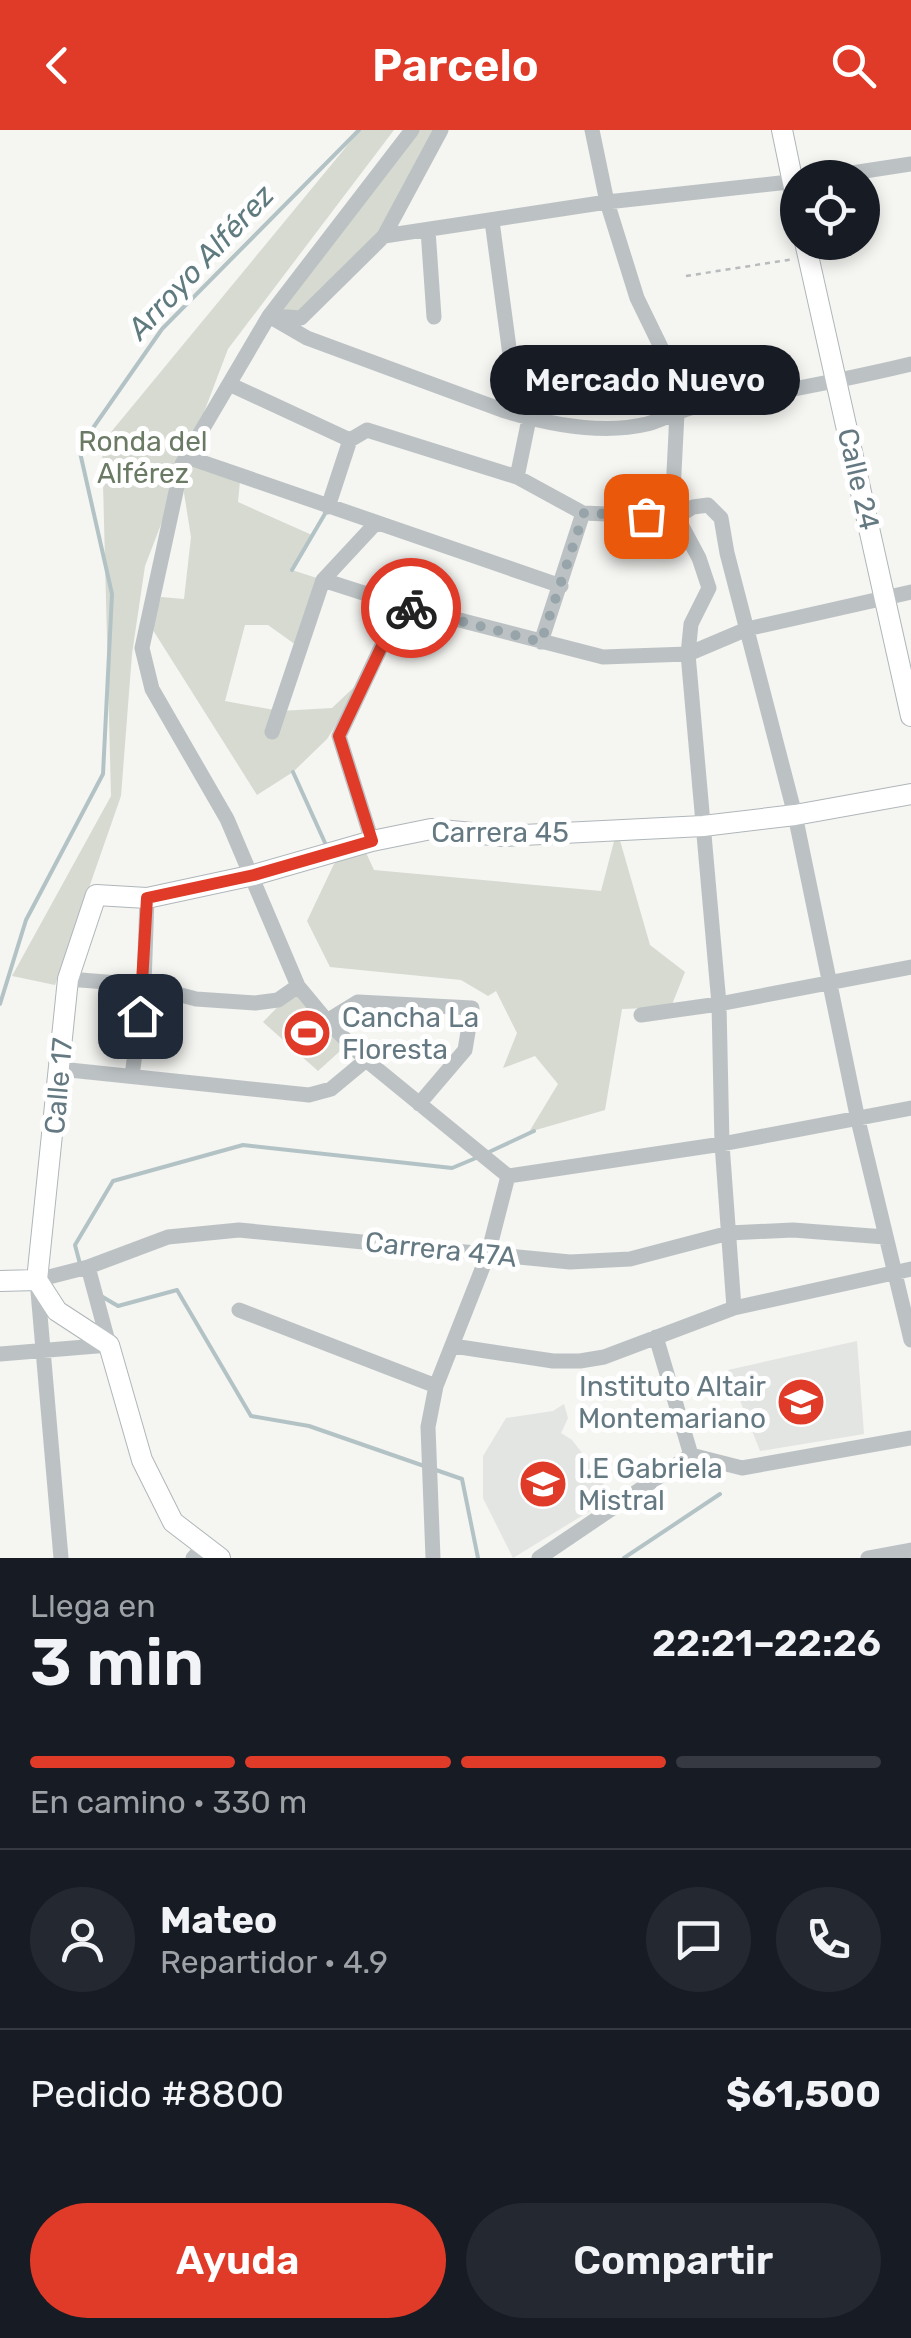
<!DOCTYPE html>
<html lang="es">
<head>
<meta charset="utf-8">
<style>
  :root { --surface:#171b24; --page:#242831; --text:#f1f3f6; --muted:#9ea1a6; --line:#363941; --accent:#e03b28 }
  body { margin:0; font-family:Rubik,sans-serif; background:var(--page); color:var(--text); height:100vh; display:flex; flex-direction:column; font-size:38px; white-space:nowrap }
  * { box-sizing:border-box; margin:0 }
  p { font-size:32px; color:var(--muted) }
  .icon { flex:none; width:55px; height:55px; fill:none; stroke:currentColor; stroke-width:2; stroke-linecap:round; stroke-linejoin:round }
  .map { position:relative; height:1428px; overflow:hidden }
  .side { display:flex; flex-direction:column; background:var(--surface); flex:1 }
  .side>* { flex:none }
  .fabs { position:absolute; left:780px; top:30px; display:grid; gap:20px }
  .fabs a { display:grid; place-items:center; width:100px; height:100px; border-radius:50%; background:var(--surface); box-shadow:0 5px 15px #0003; font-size:50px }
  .pin { position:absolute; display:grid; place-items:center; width:85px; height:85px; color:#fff; margin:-42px; border-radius:20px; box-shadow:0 5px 15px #0006 }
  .courier { position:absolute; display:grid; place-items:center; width:100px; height:100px; margin:-50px; border:8px solid #e03b28; border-radius:50%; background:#fff; color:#222; box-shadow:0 2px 12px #0007 }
  .bubble { position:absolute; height:70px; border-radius:35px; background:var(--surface); box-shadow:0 5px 15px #0003; font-size:32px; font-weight:600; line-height:70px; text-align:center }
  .overview em { font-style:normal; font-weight:600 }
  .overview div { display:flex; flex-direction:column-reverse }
  .overview { display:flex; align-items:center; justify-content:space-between; height:170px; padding:0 30px }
  h1 { font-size:65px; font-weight:600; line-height:75px }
  .bar { display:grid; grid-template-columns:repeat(4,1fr); gap:15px 10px; align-content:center; height:120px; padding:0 30px }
  .bar i { height:12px; border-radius:8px; background:var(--line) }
  .bar .active { background:var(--accent) }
  .bar p { grid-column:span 4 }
  .line { display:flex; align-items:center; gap:25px; padding:0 30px; border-top:2px solid var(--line) }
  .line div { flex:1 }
  .round { display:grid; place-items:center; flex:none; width:105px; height:105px; border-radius:52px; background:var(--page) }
  .button { display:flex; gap:20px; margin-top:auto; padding:20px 30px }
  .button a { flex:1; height:115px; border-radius:60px; background:var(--accent); color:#fff; font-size:40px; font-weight:600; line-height:115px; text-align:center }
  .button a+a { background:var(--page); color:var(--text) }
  header { display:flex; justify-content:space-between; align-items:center; height:130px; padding:0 30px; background:var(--accent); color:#fff; font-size:45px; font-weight:600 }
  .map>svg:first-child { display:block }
  .built { fill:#e3e5e3 }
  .green { fill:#d6dad1 }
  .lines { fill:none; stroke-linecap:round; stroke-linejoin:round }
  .stream { stroke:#b3c3c5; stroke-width:4 }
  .secondary-casing { stroke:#afb6b9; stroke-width:22 }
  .path { stroke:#b7bbbc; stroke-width:2.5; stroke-dasharray:5 5; stroke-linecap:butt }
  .street { stroke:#bcc2c4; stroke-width:15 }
  .secondary { stroke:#fff; stroke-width:20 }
  .done { stroke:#97a4a9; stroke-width:10; stroke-dasharray:0 18 }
  .route { stroke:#e03b28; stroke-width:12 }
  .labels { text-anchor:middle; stroke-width:10; stroke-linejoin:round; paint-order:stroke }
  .park-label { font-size:28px; fill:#6b7a64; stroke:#fff }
  .street-label { font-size:28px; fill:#657982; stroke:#fff }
  .poi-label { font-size:28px; fill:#657982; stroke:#fff; text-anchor:start }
  .water-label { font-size:30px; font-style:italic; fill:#607b7f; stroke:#fff }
</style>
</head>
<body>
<header><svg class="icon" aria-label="back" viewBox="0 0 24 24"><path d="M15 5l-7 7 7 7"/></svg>Parcelo<svg class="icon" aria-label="search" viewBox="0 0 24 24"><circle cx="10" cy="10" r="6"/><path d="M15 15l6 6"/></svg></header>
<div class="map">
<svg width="911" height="1428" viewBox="0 0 911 1428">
  <rect width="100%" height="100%" fill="#f5f5f2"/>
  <path class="built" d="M857 1211 864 1304 760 1321 728 1240Z
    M564 1274 568 1288 561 1303 572 1310 596 1341 611 1368 513 1428 483 1368V1326L506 1288 553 1281Z"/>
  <path class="green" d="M360 0H394L228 219 187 327 240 351 238 372 312 405 292 440 323 450 296 515 268 495H245L225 571 280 581 332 578 369 543 327 609 293 642 257 665 151 497 161 467 184 469 191 407 184 363 185 332 145 436 132 524 121 666 55 855 12 846 111 666 102 313Z
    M417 0H441L384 106 301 188 269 186Z
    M617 700 650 815 685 842 671 877 622 879 605 980 529 1002 558 954 535 926 503 938 517 903 496 861 488 866 461 850 330 837 307 791 334 734 362 714 374 740 601 761Z
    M298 856 349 913 318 941 263 892Z"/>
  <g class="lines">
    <path class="stream" d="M292 440 326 382
      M293 642 326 715
      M0 874 26 790 103 644 112 464 79 318 162 199 359 0
      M489 1022 534 1001
      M80 1134 75 1115 113 1051 243 1015 452 1038 476 1028
      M101 1166 118 1176 177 1160 251 1286 309 1296 427 1337
      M436 1340 462 1349 478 1428
      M624 1428 720 1364"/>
    <g class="secondary-casing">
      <path id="secondary" d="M782 0 798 77
        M805 112 911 586
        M37 1150 68 849 96 765 147 768 254 745 372 711 431 699 503 706 703 696 795 685 911 664
        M37 1150 57 1181 109 1215 142 1330 173 1392 220 1428
        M0 1151 37 1150"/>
    </g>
    <path class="path" d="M686 146 794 129"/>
    <path class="street" d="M412 0 269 186 182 334 142 518 152 559 227 689 298 856 327 891 366 930 508 1046
      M592 0 607 72 637 168 690 277
      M819 48 911 34
      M492 91 510 225 502 280
      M428 100 434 187
      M384 106 607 72 798 51
      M269 186 307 208 502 280C547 294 601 305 647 294 665 289 681 279 698 276 770 264 840 251 911 234
      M273 186 301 188 384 106 441 0
      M229 254 350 310
      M677 283 673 362 677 387 699 428 709 458 691 494 688 524 719 874 722 1014 734 1178
      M187 327 561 456
      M517 347 529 289
      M328 377 350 310 367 300 517 347 583 383 677 387 693 377 708 375 721 388 727 423 795 685 858 990 911 1210
      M323 450 401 475 603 527 688 524 747 499 911 462
      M541 512 583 383
      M272 602 323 450 376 393
      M372 711 339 606 401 475
      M68 849 144 855 196 869 255 873 278 870 298 856
      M641 885 719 874 911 837
      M327 891 358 872 472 878 465 920 419 974
      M60 939 309 965 331 959 366 930
      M132 946 144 855 147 768
      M508 1046 722 1014 911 978
      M239 1180 436 1256
      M656 1207 691 1325
      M453 1216 553 1231H580L604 1227 734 1178 911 1139
      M0 1224 109 1215 88 1137
      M691 1325 742 1338 911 1308
      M61 1428 37 1150 88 1137 168 1107 239 1100 570 1132 630 1129 729 1103 793 1100 885 1107
      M193 1428 204 1416
      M433 1428 428 1297 436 1256 488 1124 508 1046
      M539 1428 691 1325
      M868 1428 911 1420"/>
    <use href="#secondary" class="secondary"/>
  </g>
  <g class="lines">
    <path class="done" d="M411 478 541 512 584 383 646 386"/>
    <path class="route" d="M140 886 147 768 254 745 372 711 339 606 401 476 411 478"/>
  </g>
  <defs>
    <g id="stadium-disc" transform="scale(2.5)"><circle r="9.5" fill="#e03b28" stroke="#fff"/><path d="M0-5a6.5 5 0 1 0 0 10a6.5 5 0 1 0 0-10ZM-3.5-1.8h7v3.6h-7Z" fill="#fff"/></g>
    <g id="school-disc" transform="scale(2.5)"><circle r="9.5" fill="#e03b28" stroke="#fff"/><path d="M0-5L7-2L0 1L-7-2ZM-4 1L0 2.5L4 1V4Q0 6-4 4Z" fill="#fff"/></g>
  </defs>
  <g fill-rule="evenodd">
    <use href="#stadium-disc" x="307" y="903"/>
    <use href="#school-disc" x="801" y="1272"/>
    <use href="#school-disc" x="543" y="1354"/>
  </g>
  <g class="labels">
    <g class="park-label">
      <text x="143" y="321">Ronda del<tspan x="143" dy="32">Alférez</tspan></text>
    </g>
    <g class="street-label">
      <text transform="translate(859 349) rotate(77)" y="10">Calle 24</text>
      <text x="500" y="712">Carrera 45</text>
      <text transform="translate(58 956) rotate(-85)" y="10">Calle 17</text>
      <text transform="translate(441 1119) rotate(6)" y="10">Carrera 47A</text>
    </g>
    <g class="poi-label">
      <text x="342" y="897">Cancha La<tspan x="342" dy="32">Floresta</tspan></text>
      <text x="766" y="1266" text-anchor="end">Instituto Altair<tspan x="766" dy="32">Montemariano</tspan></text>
      <text x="578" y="1348">I.E Gabriela<tspan x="578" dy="32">Mistral</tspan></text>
    </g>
    <g class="water-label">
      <text transform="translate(201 132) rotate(-47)" y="10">Arroyo Alférez</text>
    </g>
  </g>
</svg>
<div class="fabs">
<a><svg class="icon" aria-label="locate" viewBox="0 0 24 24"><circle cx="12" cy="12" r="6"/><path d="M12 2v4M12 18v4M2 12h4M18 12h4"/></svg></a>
</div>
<div class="pin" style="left:646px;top:386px;background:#ea580c"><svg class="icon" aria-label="bag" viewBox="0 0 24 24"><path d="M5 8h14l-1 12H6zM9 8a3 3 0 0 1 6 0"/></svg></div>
<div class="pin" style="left:140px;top:886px;background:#1f2937"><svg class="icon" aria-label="home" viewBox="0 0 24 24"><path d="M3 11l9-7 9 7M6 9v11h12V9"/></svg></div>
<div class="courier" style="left:411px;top:478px"><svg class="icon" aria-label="bike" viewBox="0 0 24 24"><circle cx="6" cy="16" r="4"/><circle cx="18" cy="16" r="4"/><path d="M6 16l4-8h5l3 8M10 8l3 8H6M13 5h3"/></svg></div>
<div class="bubble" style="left:490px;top:215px;width:310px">Mercado Nuevo</div>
</div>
<section class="side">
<div class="overview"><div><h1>3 min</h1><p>Llega en</p></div><em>22:21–22:26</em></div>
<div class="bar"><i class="active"></i><i class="active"></i><i class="active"></i><i></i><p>En camino · 330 m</p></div>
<div class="line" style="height:180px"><a class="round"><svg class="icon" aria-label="person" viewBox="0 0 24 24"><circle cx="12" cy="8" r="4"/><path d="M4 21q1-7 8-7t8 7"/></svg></a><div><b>Mateo</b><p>Repartidor · 4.9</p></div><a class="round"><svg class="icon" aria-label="chat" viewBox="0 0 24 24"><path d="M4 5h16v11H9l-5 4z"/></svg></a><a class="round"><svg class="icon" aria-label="phone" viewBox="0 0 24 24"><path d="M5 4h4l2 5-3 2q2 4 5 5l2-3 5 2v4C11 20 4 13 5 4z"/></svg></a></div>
<div class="line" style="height:130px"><div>Pedido #8800</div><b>$61,500</b></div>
<div class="button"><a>Ayuda</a><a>Compartir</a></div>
</section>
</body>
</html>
